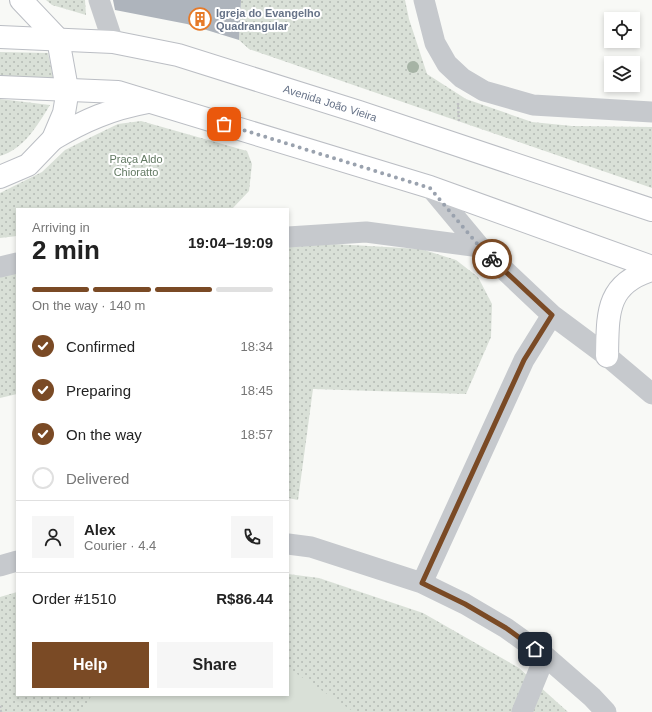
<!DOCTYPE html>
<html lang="en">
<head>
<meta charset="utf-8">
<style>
  :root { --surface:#fff; --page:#f6f6f6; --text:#222; --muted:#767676; --line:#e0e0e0; --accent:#7a4a25 }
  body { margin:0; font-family:Helvetica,sans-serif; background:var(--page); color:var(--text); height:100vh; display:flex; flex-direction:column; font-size:15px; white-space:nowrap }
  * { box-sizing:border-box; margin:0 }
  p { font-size:13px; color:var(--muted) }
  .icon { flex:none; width:22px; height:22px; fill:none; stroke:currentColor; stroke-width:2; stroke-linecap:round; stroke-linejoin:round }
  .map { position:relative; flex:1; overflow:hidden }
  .sheet { position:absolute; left:16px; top:208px; width:273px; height:488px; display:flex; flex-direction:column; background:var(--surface); border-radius:0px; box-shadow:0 2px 6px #0003 }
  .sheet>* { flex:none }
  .tools { position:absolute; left:604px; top:12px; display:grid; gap:8px }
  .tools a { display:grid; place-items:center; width:36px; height:36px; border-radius:0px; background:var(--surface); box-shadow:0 2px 6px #0003; font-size:20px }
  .pin { position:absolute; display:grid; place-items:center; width:34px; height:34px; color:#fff; margin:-17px; border-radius:8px; box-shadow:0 2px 6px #0006 }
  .courier { position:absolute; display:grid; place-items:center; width:40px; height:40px; margin:-20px; border:3px solid #7a4a25; border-radius:50%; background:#fff; color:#222; box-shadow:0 1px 5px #0007 }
  .head em { font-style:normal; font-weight:700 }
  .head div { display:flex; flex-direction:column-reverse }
  .head { display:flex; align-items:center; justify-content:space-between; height:68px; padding:0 16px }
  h1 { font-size:26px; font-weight:700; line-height:30px }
  .bar { display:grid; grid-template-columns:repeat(4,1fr); gap:6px 4px; align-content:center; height:48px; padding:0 16px }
  .bar i { height:5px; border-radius:3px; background:var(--line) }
  .bar .active { background:var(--accent) }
  .bar p { grid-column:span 4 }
  .line { display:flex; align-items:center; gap:10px; padding:0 16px; border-top:1px solid var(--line) }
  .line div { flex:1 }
  .round { display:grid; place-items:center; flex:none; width:42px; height:42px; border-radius:0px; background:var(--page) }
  ol { padding:0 16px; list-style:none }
  li { display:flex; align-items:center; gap:12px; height:44px }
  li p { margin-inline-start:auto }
  li .icon { padding:4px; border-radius:50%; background:var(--accent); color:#fff; stroke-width:4 }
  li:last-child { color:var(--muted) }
  li i { width:22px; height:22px; border:2px solid var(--line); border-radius:50% }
  .cta { display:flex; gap:8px; margin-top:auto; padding:8px 16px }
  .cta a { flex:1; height:46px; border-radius:0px; background:var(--accent); color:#fff; font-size:16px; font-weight:700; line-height:46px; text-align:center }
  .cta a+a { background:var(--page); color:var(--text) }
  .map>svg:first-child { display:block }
  .grass { fill:url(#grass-dots) }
  .pitch { fill:#d9e0d7 }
  .building { fill:#aeb4bc }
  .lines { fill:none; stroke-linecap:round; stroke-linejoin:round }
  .secondary-casing { stroke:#bbbec4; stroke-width:24 }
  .path { stroke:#c0c1c4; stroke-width:2.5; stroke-dasharray:2 2; stroke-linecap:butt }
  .minor { stroke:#c6c9cd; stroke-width:21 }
  .secondary { stroke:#fff; stroke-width:22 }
  .tree { fill:#a6b3a5 }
  .done { stroke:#9aa2ae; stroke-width:4; stroke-dasharray:0 7.2 }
  .route { stroke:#7a4a25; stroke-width:5 }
  .labels { text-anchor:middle; stroke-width:4; stroke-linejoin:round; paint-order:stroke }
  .poi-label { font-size:11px; font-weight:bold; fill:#677388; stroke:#fff; text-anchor:start }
  .street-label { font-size:11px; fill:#677388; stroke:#fff }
  .park-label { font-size:11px; fill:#627962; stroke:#fff }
</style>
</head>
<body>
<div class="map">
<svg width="652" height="712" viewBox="0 0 652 712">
  <defs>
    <pattern id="grass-dots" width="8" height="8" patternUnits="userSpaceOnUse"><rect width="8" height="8" fill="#d9e0d7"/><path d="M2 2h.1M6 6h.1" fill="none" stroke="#b4bab4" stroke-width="1.8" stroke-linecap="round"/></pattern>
  </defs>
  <rect width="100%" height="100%" fill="#f8f9f6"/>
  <path class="grass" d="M46 0H85L86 15 52 5Z
    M241 0H405L409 19 427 74 466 99 532 122 572 126 652 127V188L249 49 239 40Z
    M0 52 48 53 54 82 0 77Z
    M0 99 50 105C37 126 24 149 0 156Z
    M141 121 247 151 252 164 249 191 232 209H17V236L0 238V193L42 172 65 150 85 140 118 124Z
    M334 244 421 249 456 260 478 277 492 304 491 337 466 394 313 389 298 500 288 498V247Z
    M17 271V394L0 398V274Z
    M288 574 319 578 423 613 519 668 568 712H0V597L17 592V695H288Z"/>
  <path class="pitch" d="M288 668 354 712H81L92 695H288Z"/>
  <path class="building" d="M113 0H241L239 40 187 24 115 10Z"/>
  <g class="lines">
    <g class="secondary-casing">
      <g id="secondary">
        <path id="s1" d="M0 37 113 42 178 55 359 112 652 210"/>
        <path d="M0 87 118 92 430 187 652 267"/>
        <path d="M53 139C85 120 111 109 148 102"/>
        <path d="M0 177 28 165 53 139 64 113 66 101 67 89 58 39 21 0"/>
        <path d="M607 356C608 315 605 284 652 270"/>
      </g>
    </g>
    <path class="path" d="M458 103 459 122
      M0 706 1 712"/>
    <path class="minor" d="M99 0 113 42
      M424 0 435 43 447 64 462 78 484 91 533 105 652 112
      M430 187 480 247 552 315 607 356 652 394
      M288 237 366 232 480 247
      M0 267 17 263
      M288 544 311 547 422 583 465 604 506 628 545 656 592 697 606 712
      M0 566 17 561
      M422 583 524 360 552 315
      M522 712 545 656"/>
    <use href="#secondary" class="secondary"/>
  </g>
  <circle class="tree" cx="413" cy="67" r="6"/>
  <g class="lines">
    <path class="done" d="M224 124 430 188 480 247 492 259"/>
    <path class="route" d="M492 259 552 315 524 360 422 583 465 604 506 628 535 649"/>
  </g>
  <defs>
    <g id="building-ring" transform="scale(1.15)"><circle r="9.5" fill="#fff" stroke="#e67a29" stroke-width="1.5"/><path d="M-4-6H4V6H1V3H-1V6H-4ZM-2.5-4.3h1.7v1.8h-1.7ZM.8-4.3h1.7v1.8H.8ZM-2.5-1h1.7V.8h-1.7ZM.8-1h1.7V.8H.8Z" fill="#e67a29"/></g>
  </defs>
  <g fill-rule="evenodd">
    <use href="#building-ring" x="200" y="19"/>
  </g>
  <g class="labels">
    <g class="poi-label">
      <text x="216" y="17">Igreja do Evangelho<tspan x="216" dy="13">Quadrangular</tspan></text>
    </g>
    <g class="street-label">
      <text dy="4" stroke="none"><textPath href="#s1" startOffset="339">Avenida João Vieira</textPath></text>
    </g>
    <g class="park-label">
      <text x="136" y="163">Praça Aldo<tspan x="136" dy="13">Chioratto</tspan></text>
    </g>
  </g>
</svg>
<div class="tools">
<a><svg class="icon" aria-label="locate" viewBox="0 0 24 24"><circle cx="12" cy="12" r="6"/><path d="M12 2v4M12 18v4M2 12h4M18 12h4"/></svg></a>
<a><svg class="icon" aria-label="layers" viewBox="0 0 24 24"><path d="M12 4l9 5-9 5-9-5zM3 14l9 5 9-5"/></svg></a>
</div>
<div class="pin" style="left:224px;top:124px;background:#ea580c"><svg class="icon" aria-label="bag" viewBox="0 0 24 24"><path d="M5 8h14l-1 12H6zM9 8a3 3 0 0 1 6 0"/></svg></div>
<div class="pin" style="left:535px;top:649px;background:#1f2937"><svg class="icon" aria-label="home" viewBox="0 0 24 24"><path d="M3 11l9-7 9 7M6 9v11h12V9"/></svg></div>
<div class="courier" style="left:492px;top:259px"><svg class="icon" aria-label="bike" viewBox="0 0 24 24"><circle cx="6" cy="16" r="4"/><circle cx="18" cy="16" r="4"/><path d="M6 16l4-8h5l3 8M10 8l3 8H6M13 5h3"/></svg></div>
<section class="sheet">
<div class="head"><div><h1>2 min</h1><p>Arriving in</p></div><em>19:04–19:09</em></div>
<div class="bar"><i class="active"></i><i class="active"></i><i class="active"></i><i></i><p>On the way · 140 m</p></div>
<ol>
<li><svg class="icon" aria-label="check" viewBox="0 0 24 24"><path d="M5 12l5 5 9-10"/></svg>Confirmed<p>18:34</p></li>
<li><svg class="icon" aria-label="check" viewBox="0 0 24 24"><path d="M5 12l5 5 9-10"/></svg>Preparing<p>18:45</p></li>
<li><svg class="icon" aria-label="check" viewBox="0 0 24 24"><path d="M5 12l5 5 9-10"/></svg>On the way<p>18:57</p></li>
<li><i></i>Delivered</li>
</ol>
<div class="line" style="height:72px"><a class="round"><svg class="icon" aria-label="person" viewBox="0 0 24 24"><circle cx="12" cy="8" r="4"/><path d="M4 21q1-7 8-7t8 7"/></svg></a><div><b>Alex</b><p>Courier · 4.4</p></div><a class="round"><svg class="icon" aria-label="phone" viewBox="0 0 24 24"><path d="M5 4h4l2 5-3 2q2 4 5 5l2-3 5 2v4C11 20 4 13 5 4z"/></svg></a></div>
<div class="line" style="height:52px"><div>Order #1510</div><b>R$86.44</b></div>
<div class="cta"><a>Help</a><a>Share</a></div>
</section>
</div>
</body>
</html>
